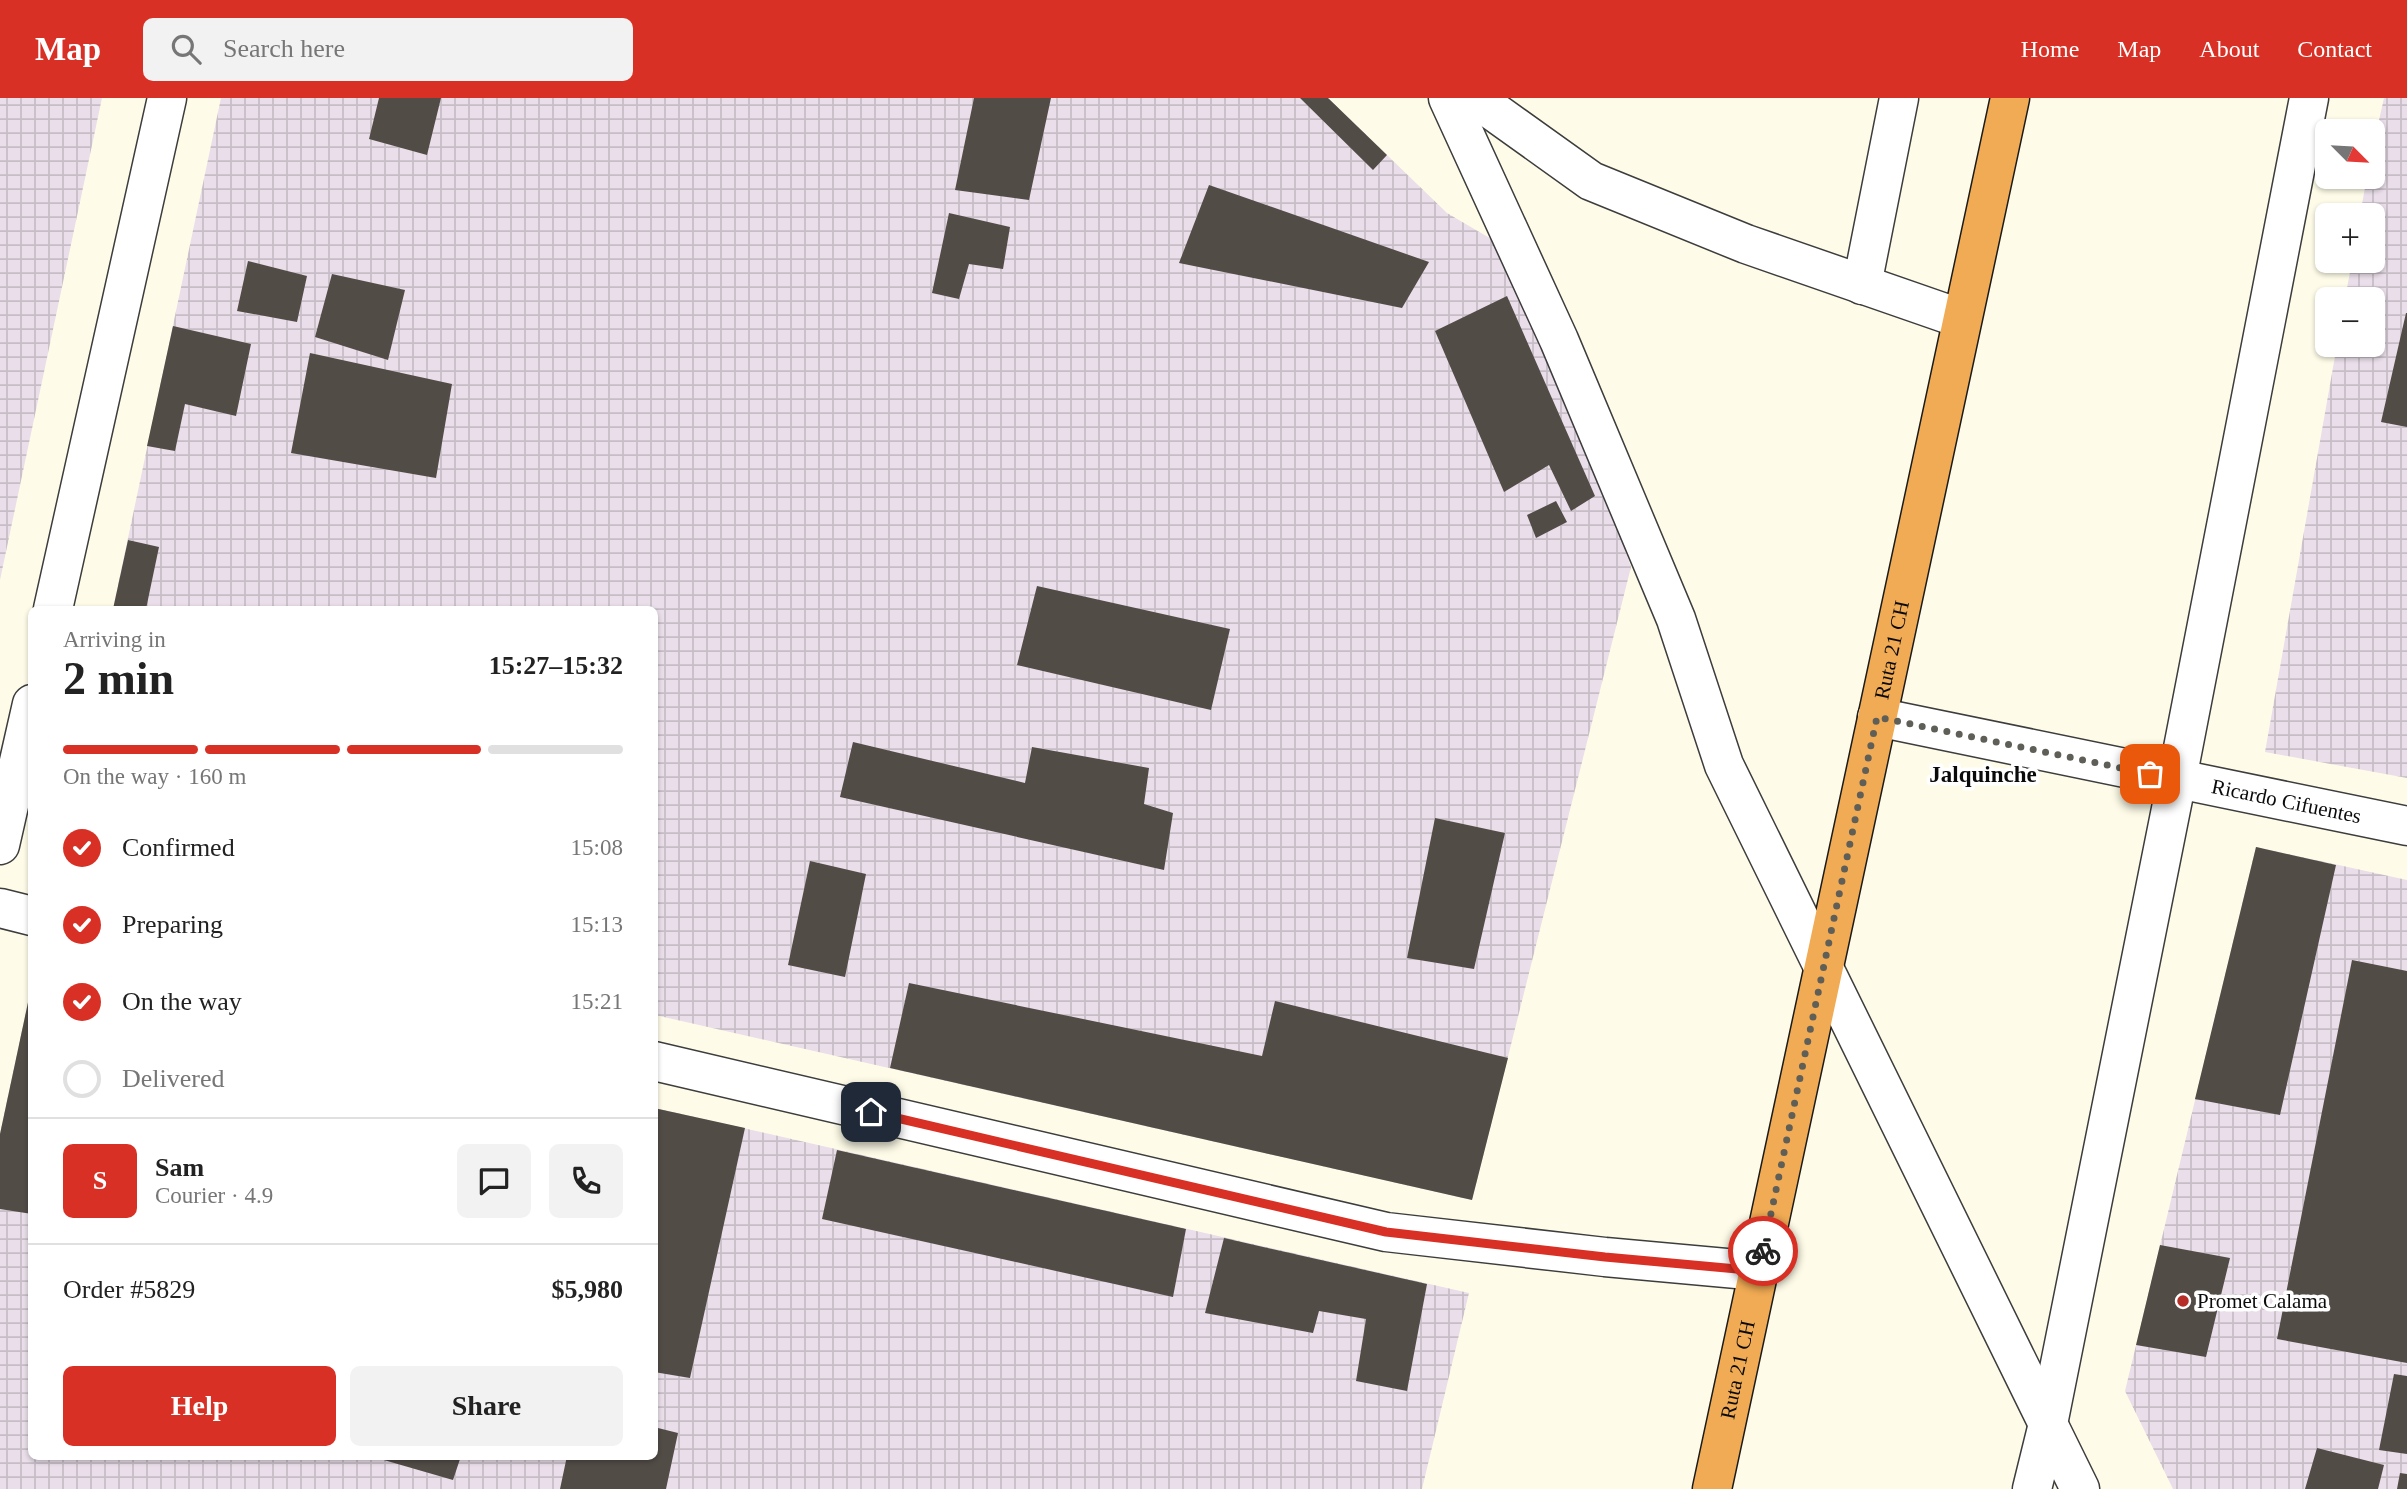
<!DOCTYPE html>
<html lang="en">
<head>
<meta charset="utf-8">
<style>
  :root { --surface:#fff; --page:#f2f2f2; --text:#222; --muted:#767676; --line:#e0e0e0; --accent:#d93025 }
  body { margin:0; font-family:"Times New Roman",serif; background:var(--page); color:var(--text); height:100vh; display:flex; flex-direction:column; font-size:26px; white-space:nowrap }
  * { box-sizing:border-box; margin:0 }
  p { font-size:23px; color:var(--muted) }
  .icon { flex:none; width:38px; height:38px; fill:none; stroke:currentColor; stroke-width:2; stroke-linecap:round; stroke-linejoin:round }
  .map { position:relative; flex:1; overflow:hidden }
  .details { position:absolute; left:28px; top:508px; width:630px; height:854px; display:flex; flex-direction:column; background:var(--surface); border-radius:10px; box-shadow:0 2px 5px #0004 }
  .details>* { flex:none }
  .needle { width:46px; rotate:114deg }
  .controls { position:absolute; left:2315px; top:21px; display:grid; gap:14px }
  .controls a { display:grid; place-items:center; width:70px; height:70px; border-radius:10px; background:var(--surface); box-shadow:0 2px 5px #0004; font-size:35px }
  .pin { position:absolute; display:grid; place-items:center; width:60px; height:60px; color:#fff; margin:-30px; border-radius:14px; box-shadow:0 4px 10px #0006 }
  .courier { position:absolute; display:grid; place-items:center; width:70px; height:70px; margin:-35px; border:5px solid #d93025; border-radius:50%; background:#fff; color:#222; box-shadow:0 2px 9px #0007 }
  .headline em { font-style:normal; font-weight:600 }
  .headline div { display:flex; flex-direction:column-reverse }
  .headline { display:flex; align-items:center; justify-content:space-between; height:119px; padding:0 35px }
  h1 { font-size:46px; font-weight:600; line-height:52px }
  .bar { display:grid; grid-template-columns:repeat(4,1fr); gap:10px 7px; align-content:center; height:84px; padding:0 35px }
  .bar i { height:9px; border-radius:5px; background:var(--line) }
  .bar .current { background:var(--accent) }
  .bar p { grid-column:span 4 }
  .line { display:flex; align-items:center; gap:18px; padding:0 35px; border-top:2px solid var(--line) }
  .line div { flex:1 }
  .round { display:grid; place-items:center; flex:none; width:74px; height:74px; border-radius:10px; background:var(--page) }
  ol { padding:0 35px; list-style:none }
  li { display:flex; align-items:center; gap:21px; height:77px }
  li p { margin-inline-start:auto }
  li .icon { padding:7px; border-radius:50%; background:var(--accent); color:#fff; stroke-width:4 }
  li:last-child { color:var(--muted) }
  li i { width:38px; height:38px; border:4px solid var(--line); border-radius:50% }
  .action { display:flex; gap:14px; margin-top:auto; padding:14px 35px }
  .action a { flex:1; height:80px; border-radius:10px; background:var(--accent); color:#fff; font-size:28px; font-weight:600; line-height:80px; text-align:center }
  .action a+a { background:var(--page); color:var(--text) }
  header { display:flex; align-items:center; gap:42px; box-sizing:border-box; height:98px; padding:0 35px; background:var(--accent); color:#fff }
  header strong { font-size:33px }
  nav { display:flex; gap:38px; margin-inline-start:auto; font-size:24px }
  .search { width:490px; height:63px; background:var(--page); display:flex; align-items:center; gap:18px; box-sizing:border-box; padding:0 24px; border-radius:10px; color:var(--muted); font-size:26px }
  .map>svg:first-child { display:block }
  .industrial { fill:url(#industrial-grid) }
  .building { fill:#524c47 }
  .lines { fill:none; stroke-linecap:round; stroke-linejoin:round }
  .minor-casing { stroke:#3d3d3d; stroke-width:41 }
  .highway-casing { stroke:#1b1b1b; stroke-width:41 }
  .minor { stroke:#fff; stroke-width:38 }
  .highway { stroke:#f1ab54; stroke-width:38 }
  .done { stroke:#5f5f58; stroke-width:7; stroke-dasharray:0 12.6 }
  .route { stroke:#d93025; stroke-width:9 }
  .poi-dot { fill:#b52e27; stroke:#fff; stroke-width:2.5 }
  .labels { text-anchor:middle; stroke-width:7; stroke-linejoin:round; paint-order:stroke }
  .street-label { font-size:21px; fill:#0a0a0a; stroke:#fff }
  .poi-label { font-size:21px; fill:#0a0a0a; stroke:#fff; text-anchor:start }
  .neighbourhood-label { font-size:23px; font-weight:bold; fill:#0a0a0a; stroke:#fff }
</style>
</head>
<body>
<header>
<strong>Map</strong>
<div class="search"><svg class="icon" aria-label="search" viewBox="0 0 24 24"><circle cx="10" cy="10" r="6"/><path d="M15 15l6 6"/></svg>Search here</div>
<nav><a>Home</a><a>Map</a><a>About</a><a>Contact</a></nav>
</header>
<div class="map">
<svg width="2407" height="1391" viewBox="0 0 2407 1391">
  <defs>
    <pattern id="industrial-grid" width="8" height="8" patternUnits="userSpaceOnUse" patternTransform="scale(1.75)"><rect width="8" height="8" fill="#e9dee9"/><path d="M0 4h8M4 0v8" fill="none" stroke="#c6bdc6"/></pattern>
  </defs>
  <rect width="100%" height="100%" fill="#fefce8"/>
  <path class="industrial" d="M0 0H102L0 482Z
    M221 0H1328L1447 115 1522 159 1631 469 1472 1102 655 917 654 511H113Z
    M2384 0H2407V680L2265 654 2337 247H2373V201H2345L2352 163H2373V117H2360L2367 79H2373V49Z
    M2256 749 2407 782V1391H2173L2125 1293Z
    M31 890 32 1358H654L655 1010 1469 1195 1422 1391H0V1036Z"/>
  <path class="building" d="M379 0H441L427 57 369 41Z
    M974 0H1051L1029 102 955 92Z
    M1300 0H1328L1387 57 1373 72Z
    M1209 87 1429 164 1402 210 1179 165Z
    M949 115 1010 129 1003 171 969 166 959 201 932 195Z
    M248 163 307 178 297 224 237 213Z
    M332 176 405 192 388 262 315 239Z
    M1507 198 1595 398 1571 413 1549 367 1504 394 1435 233Z
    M2406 215H2407V329L2381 324Z
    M173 228 251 246 236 318 185 306 175 353 147 348Z
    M310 255 452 286 436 380 291 355Z
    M1556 403 1567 424 1536 440 1527 417Z
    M128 442 159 449 146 511H113Z
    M1037 488 1230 531 1211 612 1017 567Z
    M853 644 1025 685 1032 649 1149 670 1144 706 1173 715 1164 772 840 699Z
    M1435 720 1505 735 1474 871 1407 860Z
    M2256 749 2336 767 2280 1017 2195 1001Z
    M810 763 866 776 845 879 788 867Z
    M2352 862 2407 873V1265L2277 1241Z
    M909 885 1262 958 1275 903 1508 960 1472 1102 890 970Z
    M30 895H32V1116L0 1111V1036Z
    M654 1010 745 1030 690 1280 654 1274Z
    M837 1052 1186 1131 1173 1199 822 1121Z
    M1224 1140 1427 1186 1407 1293 1356 1283 1366 1221 1319 1213 1313 1235 1205 1215Z
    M2160 1147 2230 1160 2206 1259 2136 1247Z
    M2394 1276 2407 1278V1356L2379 1352Z
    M654 1329 678 1335 666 1391H560L567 1358H654Z
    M2317 1350 2384 1367 2378 1391H2305Z
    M370 1358H461L453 1382Z
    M2400 1375 2407 1376V1391H2397Z"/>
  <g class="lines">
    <g class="minor-casing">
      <g id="minor">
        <path d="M1448 0 1559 242 1676 521 1724 667 2080 1391"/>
        <path d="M1475 0 1591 83 1746 146 1962 221"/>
        <path d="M1862 187 1899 0"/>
        <path d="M53 511 167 0"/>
        <path id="s1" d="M1877 619 2407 728"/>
        <path d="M0 747 32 606"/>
        <path d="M0 810 32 818"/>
        <path d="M654 963 1386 1134 1605 1159 1759 1173"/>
        <path d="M2032 1391 2048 1326 2177 681 2309 0"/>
      </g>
    </g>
    <g class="highway-casing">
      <g id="highway">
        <path id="s2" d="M1712 1391 2010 0"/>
      </g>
    </g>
    <use href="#minor" class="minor"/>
    <use href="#highway" class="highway"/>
  </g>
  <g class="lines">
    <path class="done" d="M1763 1153 1877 619 2150 676"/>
    <path class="route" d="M871 1014 1386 1134 1605 1159 1759 1173 1763 1153"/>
  </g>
  <circle class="poi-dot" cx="2183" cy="1203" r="7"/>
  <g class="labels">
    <g class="street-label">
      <text dy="7" stroke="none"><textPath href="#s2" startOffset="858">Ruta 21 CH</textPath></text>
      <text dy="7" stroke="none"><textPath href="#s1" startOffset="418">Ricardo Cifuentes</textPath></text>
      <text dy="7" stroke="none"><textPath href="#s2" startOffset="122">Ruta 21 CH</textPath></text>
    </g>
    <g class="poi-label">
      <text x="2197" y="1210">Promet Calama</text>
    </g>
    <g class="neighbourhood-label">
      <text x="1983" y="684">Jalquinche</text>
    </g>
  </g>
</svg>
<div class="controls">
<a><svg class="needle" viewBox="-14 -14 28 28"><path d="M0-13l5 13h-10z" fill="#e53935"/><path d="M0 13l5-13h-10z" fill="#767676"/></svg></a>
<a>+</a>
<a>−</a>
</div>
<div class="pin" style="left:2150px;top:676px;background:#ea580c"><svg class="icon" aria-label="bag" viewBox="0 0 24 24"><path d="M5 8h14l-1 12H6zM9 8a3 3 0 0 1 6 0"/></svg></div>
<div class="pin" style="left:871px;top:1014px;background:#1f2937"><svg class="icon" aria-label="home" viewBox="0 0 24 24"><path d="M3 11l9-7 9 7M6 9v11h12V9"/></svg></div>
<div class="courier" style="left:1763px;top:1153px"><svg class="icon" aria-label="bike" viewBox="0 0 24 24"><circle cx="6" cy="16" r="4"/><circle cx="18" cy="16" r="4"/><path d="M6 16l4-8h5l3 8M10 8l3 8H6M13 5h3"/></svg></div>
<section class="details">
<div class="headline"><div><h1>2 min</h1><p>Arriving in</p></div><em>15:27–15:32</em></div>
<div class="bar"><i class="current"></i><i class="current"></i><i class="current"></i><i></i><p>On the way · 160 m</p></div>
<ol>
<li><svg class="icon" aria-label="check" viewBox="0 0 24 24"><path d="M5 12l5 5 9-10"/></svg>Confirmed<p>15:08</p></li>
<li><svg class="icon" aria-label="check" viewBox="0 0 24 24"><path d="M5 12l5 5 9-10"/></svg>Preparing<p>15:13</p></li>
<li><svg class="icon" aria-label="check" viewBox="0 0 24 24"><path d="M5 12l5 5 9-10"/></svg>On the way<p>15:21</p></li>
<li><i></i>Delivered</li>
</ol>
<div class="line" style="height:126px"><b class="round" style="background:var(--accent);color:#fff">S</b><div><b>Sam</b><p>Courier · 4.9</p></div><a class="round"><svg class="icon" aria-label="chat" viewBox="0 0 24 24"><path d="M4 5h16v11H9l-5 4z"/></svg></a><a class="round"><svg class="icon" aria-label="phone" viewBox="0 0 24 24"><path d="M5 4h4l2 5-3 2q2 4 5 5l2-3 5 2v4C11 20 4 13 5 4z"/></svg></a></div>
<div class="line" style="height:91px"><div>Order #5829</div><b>$5,980</b></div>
<div class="action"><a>Help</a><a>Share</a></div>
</section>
</div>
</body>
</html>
